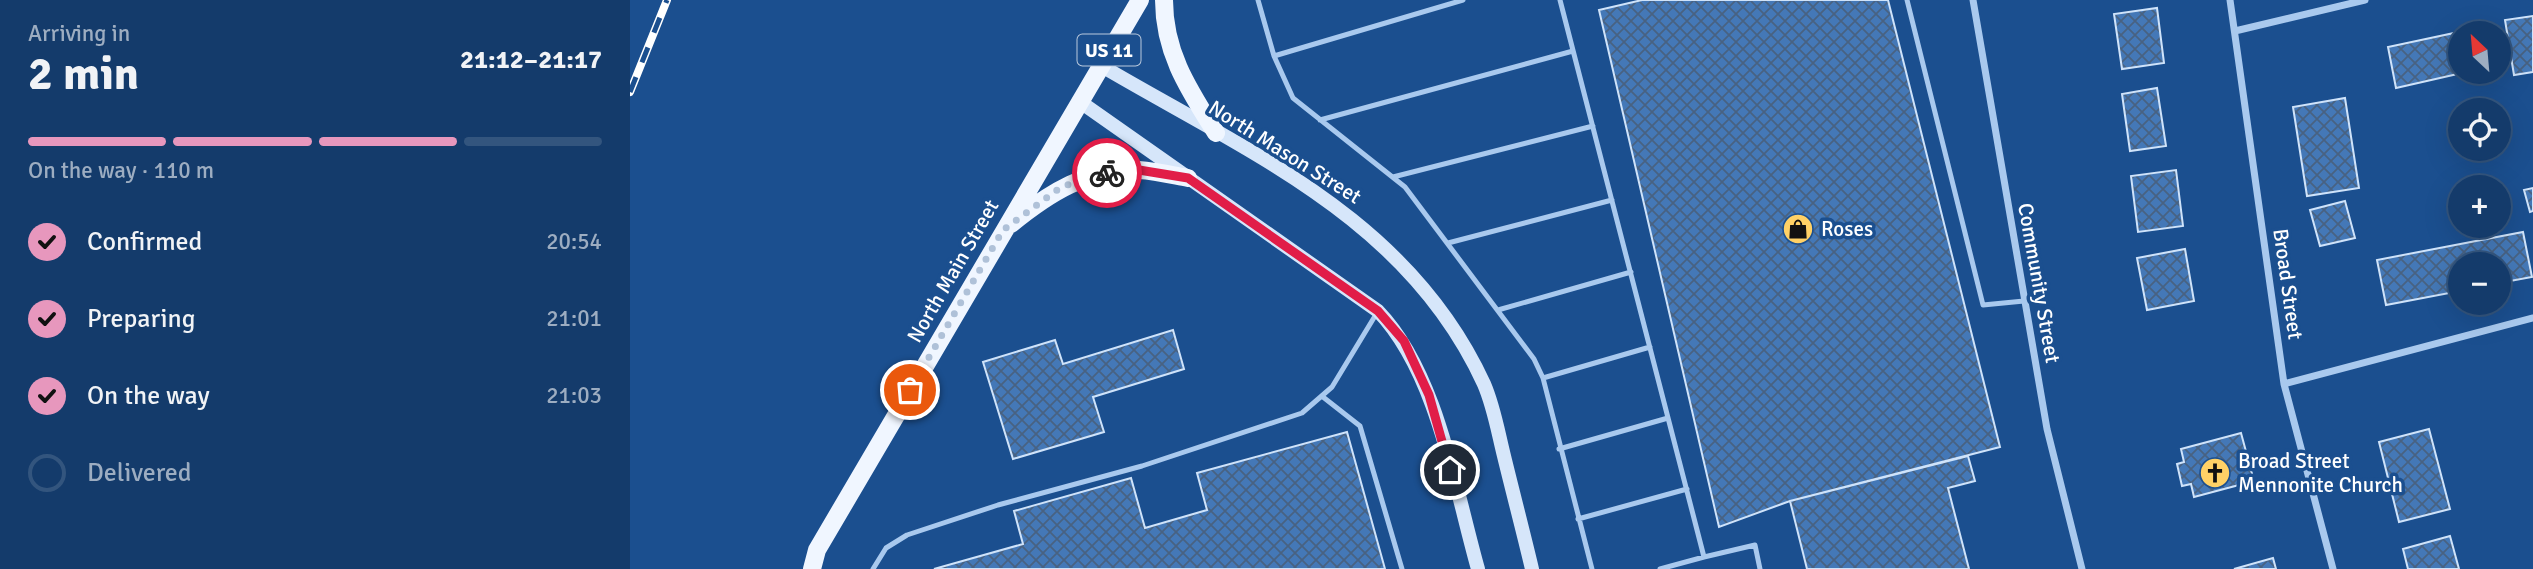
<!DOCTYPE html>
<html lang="en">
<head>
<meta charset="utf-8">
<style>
  :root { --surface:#143b6b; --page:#1d4271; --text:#f1f3f6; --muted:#9dadc1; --line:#33557e; --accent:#e797bd }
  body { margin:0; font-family:Signika,sans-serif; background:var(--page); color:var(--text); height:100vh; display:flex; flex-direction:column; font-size:26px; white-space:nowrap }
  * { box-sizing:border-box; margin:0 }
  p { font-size:23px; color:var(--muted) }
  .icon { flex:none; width:38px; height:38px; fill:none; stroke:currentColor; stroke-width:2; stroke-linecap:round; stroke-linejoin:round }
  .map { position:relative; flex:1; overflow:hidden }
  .drawer { display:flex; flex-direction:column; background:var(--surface); width:630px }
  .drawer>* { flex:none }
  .needle { width:46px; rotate:334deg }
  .tools { position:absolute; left:1818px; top:21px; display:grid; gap:14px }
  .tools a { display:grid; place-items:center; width:63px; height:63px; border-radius:50%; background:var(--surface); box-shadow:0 7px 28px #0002,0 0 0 2px var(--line); font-size:35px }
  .pin { position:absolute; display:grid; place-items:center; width:60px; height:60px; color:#fff; margin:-30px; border:4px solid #fff; border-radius:50%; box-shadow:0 2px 7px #0007 }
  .courier { position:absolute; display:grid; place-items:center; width:70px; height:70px; margin:-35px; border:5px solid #e11d48; border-radius:50%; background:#fff; color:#222; box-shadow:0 2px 9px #0007 }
  .summary em { font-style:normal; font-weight:800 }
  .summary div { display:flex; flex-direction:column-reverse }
  .summary { display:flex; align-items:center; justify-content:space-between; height:119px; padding:0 28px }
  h1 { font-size:46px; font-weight:800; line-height:52px }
  .bar { display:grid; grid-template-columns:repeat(4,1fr); gap:10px 7px; align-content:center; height:84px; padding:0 28px }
  .bar i { height:9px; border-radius:5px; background:var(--line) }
  .bar .current { background:var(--accent) }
  .bar p { grid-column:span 4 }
  ol { padding:0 28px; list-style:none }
  li { display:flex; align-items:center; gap:21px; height:77px }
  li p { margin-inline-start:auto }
  li .icon { padding:7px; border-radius:50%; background:var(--accent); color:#111; stroke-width:4 }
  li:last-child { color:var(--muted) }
  li i { width:38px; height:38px; border:4px solid var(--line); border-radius:50% }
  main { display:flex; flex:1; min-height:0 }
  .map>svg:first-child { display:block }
  .building { fill:url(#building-cross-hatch); stroke:#cfe3fa; stroke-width:2 }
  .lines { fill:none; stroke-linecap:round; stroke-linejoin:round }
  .lane { stroke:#a9c9ee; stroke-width:5 }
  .street { stroke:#a9c9ee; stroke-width:7 }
  .secondary { stroke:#d6e6fa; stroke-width:14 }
  .primary { stroke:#f0f6ff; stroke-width:18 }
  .rail-casing { stroke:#fff; stroke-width:8 }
  .rail { stroke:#1b4f8f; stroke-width:5; stroke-dasharray:16; stroke-linecap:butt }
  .done { stroke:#afc1d8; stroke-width:7; stroke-dasharray:0 12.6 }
  .route { stroke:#e11d48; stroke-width:9 }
  .labels { text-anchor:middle; stroke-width:7; stroke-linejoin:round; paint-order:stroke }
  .shield { fill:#1b4f8f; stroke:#bbcadd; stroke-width:2 }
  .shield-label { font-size:19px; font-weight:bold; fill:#fff }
  .street-label { font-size:21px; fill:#fff; stroke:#1b4f8f }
  .poi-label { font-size:21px; fill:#fff; stroke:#1b4f8f; text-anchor:start }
</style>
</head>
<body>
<main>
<section class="drawer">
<div class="summary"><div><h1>2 min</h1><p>Arriving in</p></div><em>21:12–21:17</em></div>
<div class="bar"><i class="current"></i><i class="current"></i><i class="current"></i><i></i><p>On the way · 110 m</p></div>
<ol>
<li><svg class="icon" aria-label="check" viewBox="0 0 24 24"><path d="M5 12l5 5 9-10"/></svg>Confirmed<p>20:54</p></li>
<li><svg class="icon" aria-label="check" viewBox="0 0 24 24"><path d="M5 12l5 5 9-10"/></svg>Preparing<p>21:01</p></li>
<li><svg class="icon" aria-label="check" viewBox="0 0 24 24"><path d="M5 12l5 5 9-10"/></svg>On the way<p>21:03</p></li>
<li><i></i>Delivered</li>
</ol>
</section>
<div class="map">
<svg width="1903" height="569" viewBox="0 0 1903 569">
  <defs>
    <pattern id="building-cross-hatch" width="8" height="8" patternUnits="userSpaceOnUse" patternTransform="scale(1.75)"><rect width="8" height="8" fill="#4478b7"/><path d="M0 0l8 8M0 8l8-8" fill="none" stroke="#486282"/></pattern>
  </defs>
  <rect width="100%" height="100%" fill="#1b4f8f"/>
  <path class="building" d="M1012 0H1258L1370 447 1160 501 1089 527 969 10Z
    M1527 8 1534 63 1492 69 1484 14Z
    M1903 16V72L1884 75 1875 20Z
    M1824 33 1832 73 1766 88 1758 47Z
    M1527 88 1536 146 1500 151 1492 94Z
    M1715 98 1729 188 1677 196 1663 107Z
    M1832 149H1849V150L1834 154Z
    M1546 170 1553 226 1508 232 1501 176Z
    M1903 188V211L1900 212 1894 190Z
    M1715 201 1725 238 1690 246 1680 210Z
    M1893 232 1902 277 1869 283V264H1830V291L1756 305 1747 260Z
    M1555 249 1564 301 1517 310 1507 258Z
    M543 330 554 369 463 397 474 432 383 459 353 362 425 340 433 364Z
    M1799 429 1820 509 1769 522 1749 442Z
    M717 432 755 569H304L393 544 384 511 501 478 515 528 577 510 567 473Z
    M1611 433 1624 481 1564 497 1561 484 1552 486 1547 464 1554 462 1551 449Z
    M1338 456 1345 481 1318 488 1339 569H1177L1160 501Z
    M1820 536 1829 569H1778L1773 549Z
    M1643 558 1646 569H1604Z"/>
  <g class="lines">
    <path class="lane" d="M628 0 644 56
      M833 0 644 56 663 98 775 187 904 359 913 378 962 569
      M930 0 1074 557 1125 545 1130 569
      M1277 0 1353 305 1394 301
      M690 120 943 51
      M763 177 963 126
      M818 243 982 200
      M868 310 1001 272
      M913 378 1020 347
      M693 397 730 426 772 569
      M929 449 1038 418
      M948 519 1057 489
      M243 569 256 548 277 535 368 505 512 466 672 413 702 387 748 311
      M1030 569 1074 557"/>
    <path class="street" d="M1343 0 1417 429 1452 569
      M1600 0 1654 384 1703 569
      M1605 31 1735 0
      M1654 384 1903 318"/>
    <path class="secondary" d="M470 65C619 153 778 218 854 384 864 407 868 432 874 456 883 493 893 531 902 569
      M449 101 748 311C807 372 825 488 848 569"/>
    <path class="primary" d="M534 0C534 53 559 90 586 133
      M381 224C419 193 458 168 509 170 526 171 542 175 558 178
      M182 569 187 550 510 0"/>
    <g class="rail-casing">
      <path id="rail" d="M0 92 37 0"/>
    </g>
    <use href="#rail" class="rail"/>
  </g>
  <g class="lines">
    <path class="done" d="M280 390 373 230 431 187 477 173"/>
    <path class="route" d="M477 173 509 170 558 178 748 311 774 341 799 395 820 470"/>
  </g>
  <defs>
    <g id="shop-disc" transform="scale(1.575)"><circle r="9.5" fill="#ffd166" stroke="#1b4f8f"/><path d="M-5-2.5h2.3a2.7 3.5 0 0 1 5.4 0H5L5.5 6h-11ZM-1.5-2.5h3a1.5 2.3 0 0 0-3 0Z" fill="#111"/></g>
    <g id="church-disc" transform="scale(1.575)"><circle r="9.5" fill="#ffd166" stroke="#1b4f8f"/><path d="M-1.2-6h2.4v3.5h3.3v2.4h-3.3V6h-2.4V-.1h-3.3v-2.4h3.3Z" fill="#111"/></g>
  </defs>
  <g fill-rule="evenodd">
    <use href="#shop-disc" x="1168" y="229"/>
    <use href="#church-disc" x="1585" y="473"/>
  </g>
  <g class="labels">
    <rect class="shield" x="447.5" y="34.5" width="63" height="31" rx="5"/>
    <g class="shield-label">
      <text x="479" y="57">US 11</text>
    </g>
    <g class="street-label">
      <text transform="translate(655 152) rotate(32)" y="7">North Mason Street</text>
      <text transform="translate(323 271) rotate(-60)" y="7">North Main Street</text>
      <text transform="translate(1409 283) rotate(80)" y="7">Community Street</text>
      <text transform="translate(1658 284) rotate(82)" y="7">Broad Street</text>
    </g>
    <g class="poi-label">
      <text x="1191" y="236">Roses</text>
      <text x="1608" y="468">Broad Street<tspan x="1608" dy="24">Mennonite Church</tspan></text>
    </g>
  </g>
</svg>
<div class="tools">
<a><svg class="needle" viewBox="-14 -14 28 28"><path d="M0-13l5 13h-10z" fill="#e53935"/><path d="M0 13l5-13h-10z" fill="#9dadc1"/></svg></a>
<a><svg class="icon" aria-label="locate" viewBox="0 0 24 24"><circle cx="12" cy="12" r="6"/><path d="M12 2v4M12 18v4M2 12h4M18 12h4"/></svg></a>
<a>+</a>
<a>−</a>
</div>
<div class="pin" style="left:280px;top:390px;background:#ea580c"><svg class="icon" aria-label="bag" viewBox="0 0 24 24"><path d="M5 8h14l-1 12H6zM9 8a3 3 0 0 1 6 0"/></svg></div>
<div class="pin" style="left:820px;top:470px;background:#1f2937"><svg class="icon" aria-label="home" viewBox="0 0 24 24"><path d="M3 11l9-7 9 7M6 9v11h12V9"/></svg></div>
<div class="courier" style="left:477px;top:173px"><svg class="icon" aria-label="bike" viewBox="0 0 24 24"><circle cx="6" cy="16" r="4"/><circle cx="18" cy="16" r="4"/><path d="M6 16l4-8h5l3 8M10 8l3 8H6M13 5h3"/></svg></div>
</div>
</main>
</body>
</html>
